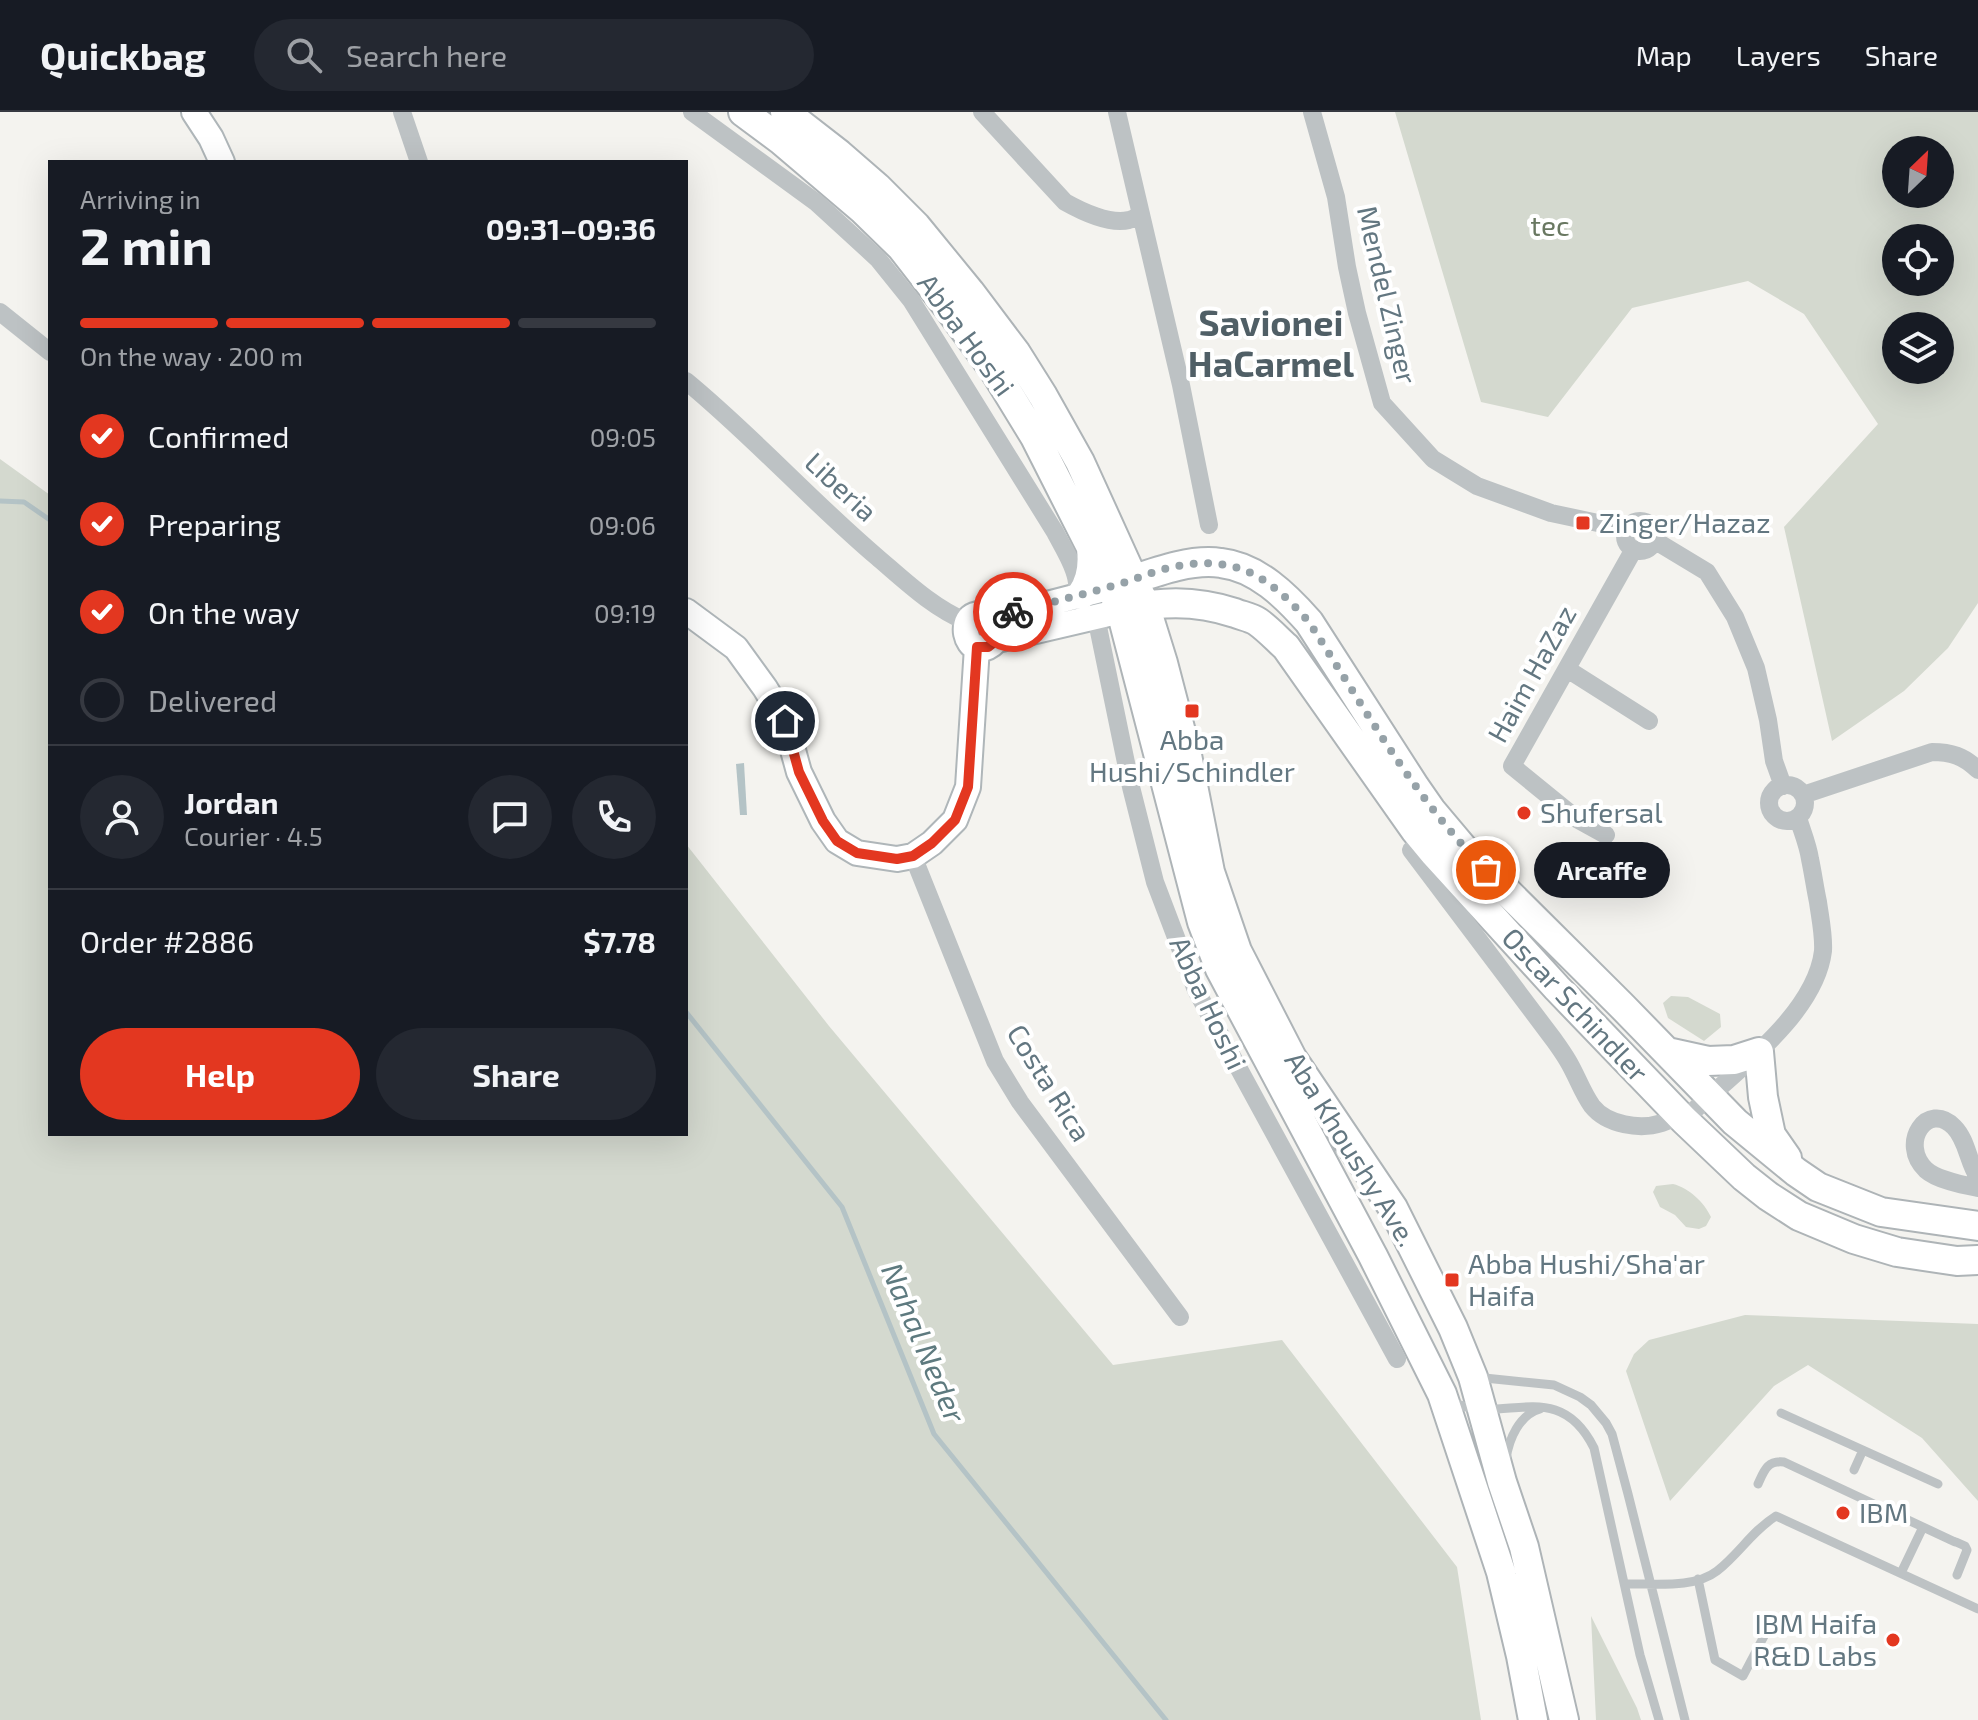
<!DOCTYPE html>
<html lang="en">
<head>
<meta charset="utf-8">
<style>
  :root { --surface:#171b24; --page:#242831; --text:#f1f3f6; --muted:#9ea1a6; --line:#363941; --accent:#e33720 }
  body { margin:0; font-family:"Exo 2",sans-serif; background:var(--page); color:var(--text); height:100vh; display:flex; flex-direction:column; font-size:30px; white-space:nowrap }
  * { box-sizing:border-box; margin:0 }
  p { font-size:26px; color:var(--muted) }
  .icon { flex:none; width:44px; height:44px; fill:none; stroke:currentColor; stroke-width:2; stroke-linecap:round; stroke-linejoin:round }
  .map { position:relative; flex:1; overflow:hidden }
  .panel { position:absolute; left:48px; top:48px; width:640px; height:976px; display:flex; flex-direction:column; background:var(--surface); border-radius:0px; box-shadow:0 8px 32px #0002 }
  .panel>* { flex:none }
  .needle { width:52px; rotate:25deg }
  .fabs { position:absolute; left:1882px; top:24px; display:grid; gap:16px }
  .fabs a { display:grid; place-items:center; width:72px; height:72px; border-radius:50%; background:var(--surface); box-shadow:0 8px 32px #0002; font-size:40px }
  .pin { position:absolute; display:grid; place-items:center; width:68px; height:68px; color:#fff; margin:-34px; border:4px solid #fff; border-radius:50%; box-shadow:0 2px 8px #0007 }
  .courier { position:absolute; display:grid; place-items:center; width:80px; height:80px; margin:-40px; border:6px solid #e33720; border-radius:50%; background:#fff; color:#222; box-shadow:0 2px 10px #0007 }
  .bubble { position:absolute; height:56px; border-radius:28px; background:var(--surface); box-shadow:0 8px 32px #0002; font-size:26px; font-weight:700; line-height:56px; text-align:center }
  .overview em { font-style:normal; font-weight:700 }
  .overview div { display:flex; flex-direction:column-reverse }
  .overview { display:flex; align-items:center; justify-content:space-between; height:136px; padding:0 32px }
  h1 { font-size:52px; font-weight:700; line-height:60px }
  .bar { display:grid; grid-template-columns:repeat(4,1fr); gap:12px 8px; align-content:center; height:96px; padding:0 32px }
  .bar i { height:10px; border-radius:6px; background:var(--line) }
  .bar .current { background:var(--accent) }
  .bar p { grid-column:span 4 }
  .line { display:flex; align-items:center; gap:20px; padding:0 32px; border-top:2px solid var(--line) }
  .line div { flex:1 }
  .round { display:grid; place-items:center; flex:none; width:84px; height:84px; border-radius:42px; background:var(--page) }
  ol { padding:0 32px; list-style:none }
  li { display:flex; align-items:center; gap:24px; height:88px }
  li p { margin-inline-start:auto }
  li .icon { padding:8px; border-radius:50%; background:var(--accent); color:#fff; stroke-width:4 }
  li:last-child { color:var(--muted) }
  li i { width:44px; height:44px; border:4px solid var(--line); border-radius:50% }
  .action { display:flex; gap:16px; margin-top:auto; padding:16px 32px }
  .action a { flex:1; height:92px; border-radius:48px; background:var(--accent); color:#fff; font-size:32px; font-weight:700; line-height:92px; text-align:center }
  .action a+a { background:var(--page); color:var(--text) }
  header { display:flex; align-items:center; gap:48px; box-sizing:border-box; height:112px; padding:0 40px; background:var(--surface); border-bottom:2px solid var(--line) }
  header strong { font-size:38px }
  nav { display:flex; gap:44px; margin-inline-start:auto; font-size:28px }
  .search { width:560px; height:72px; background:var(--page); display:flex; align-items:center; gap:20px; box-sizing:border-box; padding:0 28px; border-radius:44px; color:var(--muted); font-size:30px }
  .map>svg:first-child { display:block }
  .green { fill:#d4d9cf; fill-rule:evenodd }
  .water { fill:#b4c3c6 }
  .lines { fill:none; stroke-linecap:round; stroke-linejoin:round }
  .stream { stroke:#b4c3c6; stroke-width:5 }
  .secondary-casing { stroke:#afb6b9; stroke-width:28 }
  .primary-casing { stroke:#aeb4b7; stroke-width:32 }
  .lane { stroke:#bdc2c4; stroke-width:9 }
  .street { stroke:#bdc2c4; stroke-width:18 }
  .secondary { stroke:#fff; stroke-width:24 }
  .primary { stroke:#fff; stroke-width:28 }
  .done { stroke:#96a2a8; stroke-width:8; stroke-dasharray:0 14.4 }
  .route { stroke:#e33720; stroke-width:10 }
  .poi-dot { fill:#e33720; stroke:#fff; stroke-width:3 }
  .labels { text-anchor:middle; stroke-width:8; stroke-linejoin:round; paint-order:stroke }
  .park-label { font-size:28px; fill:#697861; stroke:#fff }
  .street-label { font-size:28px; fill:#637781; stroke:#fff }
  .poi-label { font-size:28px; fill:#637781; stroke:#fff; text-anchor:start }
  .water-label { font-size:30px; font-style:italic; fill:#5e7a7f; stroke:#fff }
  .district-label { font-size:36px; font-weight:bold; fill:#505f66; stroke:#fff }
</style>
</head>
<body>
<header>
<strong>Quickbag</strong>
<div class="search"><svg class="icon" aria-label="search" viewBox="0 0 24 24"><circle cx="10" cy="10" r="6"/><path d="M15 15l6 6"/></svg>Search here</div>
<nav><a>Map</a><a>Layers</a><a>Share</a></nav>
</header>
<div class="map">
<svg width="1978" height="1608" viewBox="0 0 1978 1608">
  <rect width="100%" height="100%" fill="#f4f3ef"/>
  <path class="green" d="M1395 0H1978V491L1948 536 1904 579 1832 629 1784 415 1878 312 1804 202 1748 169 1632 196 1548 305 1481 290ZM1940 38V82H1896V38ZM1940 126V170H1896V126ZM1896 214H1940V258H1896Z
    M0 347 50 383V1022H686V732L829 914 1113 1253 1282 1228 1457 1455 1481 1608H0Z
    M1671 884 1688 885 1720 902 1721 915 1704 929 1668 906 1663 891Z
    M1673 1072C1689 1076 1704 1090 1711 1105L1706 1114 1699 1117 1686 1115 1675 1103 1660 1095 1653 1080 1656 1074Z
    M1745 1203 1978 1212V1389L1922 1326 1808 1253 1774 1274 1670 1389 1626 1259 1634 1242 1649 1228Z
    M1591 1504 1637 1596 1641 1608H1596Z"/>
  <path class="water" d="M744 651 747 703H740L736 652Z"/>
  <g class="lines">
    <path class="stream" d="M0 389 24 390 50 408
      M686 900 842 1095 934 1322 1166 1608"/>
    <g class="secondary-casing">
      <path id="secondary" d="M194 0 211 26 222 50
        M1097 479 993 506C949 485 964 562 997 528L1121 499
        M686 499 736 536 765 576 785 609 799 660 823 709 837 729 857 741 897 747 913 744 932 731 955 708 968 675 977 535"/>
    </g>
    <g class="primary-casing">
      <path id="primary" d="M743 0 782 29 862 97 901 135 950 198 994 258 1035 325 1111 475 1121 499 1202 810 1220 857 1373 1144 1442 1282 1501 1460 1521 1544 1533 1608
        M785 0 839 42 877 75 916 114 970 180 1016 241 1043 284 1080 350 1145 493 1163 551 1187 643 1210 760 1237 839 1292 946 1393 1096 1453 1216 1473 1265 1502 1370 1524 1435 1564 1608
        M1117 473C1148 463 1188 446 1221 451 1257 455 1286 484 1309 510L1415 675 1431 698 1463 736 1621 893 1735 1010 1796 1060 1818 1075 1881 1100 1978 1114
        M1081 483C1091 469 1093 454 1091 437
        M1130 497C1166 488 1199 489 1235 501 1242 504 1251 505 1258 510 1268 517 1277 527 1286 535L1415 718 1434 741 1557 876 1684 1008 1744 1065 1768 1084 1799 1104 1854 1127 1897 1140 1957 1149 1978 1148
        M1667 940 1708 949 1734 948 1759 940 1763 985 1771 1023 1787 1046"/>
    </g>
    <path class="lane" d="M1475 1265 1554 1273 1580 1285 1591 1293 1606 1311 1612 1322 1628 1382 1685 1608
      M1451 1289C1500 1316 1557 1262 1594 1336L1640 1543 1659 1608
      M1781 1301 1938 1372
      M1506 1347C1509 1327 1519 1303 1540 1297
      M1854 1358 1863 1338
      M1758 1372C1764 1359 1767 1348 1784 1350L1955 1430
      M1956 1430 1965 1434 1967 1438 1957 1463
      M1901 1461 1923 1415
      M1698 1467 1715 1548 1743 1564 1772 1509
      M1626 1472C1653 1471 1694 1477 1717 1459 1739 1442 1752 1419 1776 1404L1978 1497"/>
    <path class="street" d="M402 0 419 50
      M692 0 817 91 878 147 911 188 1055 420C1063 436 1084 467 1075 484
      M982 0 1065 90C1081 99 1110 113 1129 108 1134 107 1137 104 1141 102
      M1117 0 1181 273 1209 413
      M1312 0 1336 85 1347 155 1357 201 1382 291 1433 347 1477 374 1551 401 1626 417
      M0 200 50 240
      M686 269C753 324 811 389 877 445 905 469 933 496 967 510
      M1625 424a15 15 0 1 1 30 0a15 15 0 1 1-30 0Z
      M1654 428 1707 460 1735 505 1756 556 1768 608 1774 649 1783 674
      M1096 505 1131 675 1155 770 1196 878 1397 1247
      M1567 557 1649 609
      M1769 691a18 18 0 1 1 36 0a18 18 0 1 1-36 0Z
      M1803 683 1932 640C1951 640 1964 644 1978 658
      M1606 723 1577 707 1512 654 1634 437
      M1411 738 1554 928C1559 935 1564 942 1568 949 1577 964 1582 980 1592 994 1607 1013 1640 1018 1662 1011 1668 1009 1674 1006 1679 1003L1684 1008C1729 963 1815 905 1823 839 1824 823 1820 805 1818 790 1815 776 1813 761 1810 747 1808 733 1802 719 1798 706
      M913 744 995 949 1020 990 1180 1205
      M1978 1065C1968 1050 1967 1028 1954 1015 1928 988 1898 1031 1926 1058 1937 1068 1963 1073 1978 1076"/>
    <use href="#secondary" class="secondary"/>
    <use href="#primary" class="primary"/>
  </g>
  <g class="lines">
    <path class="done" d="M1013 500C1045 492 1077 484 1109 475 1129 470 1148 461 1168 456 1233 441 1267 462 1309 510 1364 595 1414 686 1486 758"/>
    <path class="route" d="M785 609 799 660 823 709 837 729 857 741 897 747 913 744 932 731 955 708 968 675 977 535H988L997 528 998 514 993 506 1013 500"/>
  </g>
  <g class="poi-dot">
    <rect x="1575" y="403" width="16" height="16" rx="4"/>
    <rect x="1184" y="591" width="16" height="16" rx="4"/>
    <circle cx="1524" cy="701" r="8"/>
    <rect x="1444" y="1160" width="16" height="16" rx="4"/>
    <circle cx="1843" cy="1401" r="8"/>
    <circle cx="1893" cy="1528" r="8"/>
  </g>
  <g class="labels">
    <g class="park-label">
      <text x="1550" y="124">tec</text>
    </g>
    <g class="street-label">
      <text transform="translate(1387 183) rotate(77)" y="10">Mendel Zinger</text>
      <text transform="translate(966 223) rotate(54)" y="10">Abba Hoshi</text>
      <text transform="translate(841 375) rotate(43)" y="10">Liberia</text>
      <text transform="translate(1532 562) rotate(-61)" y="10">Haim HaZaz</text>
      <text transform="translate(1208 891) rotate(65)" y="10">Abba Hoshi</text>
      <text transform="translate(1575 893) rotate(47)" y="10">Oscar Schindler</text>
      <text transform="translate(1049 971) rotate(58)" y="10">Costa Rica</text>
      <text transform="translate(1351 1037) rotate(58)" y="10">Aba Khoushy Ave.</text>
    </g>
    <g class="poi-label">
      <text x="1599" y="421">Zinger/Hazaz</text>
      <text x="1192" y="638" text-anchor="middle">Abba<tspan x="1192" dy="32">Hushi/Schindler</tspan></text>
      <text x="1540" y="711">Shufersal</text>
      <text x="1468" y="1162">Abba Hushi/Sha'ar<tspan x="1468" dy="32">Haifa</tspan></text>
      <text x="1859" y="1411">IBM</text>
      <text x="1877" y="1522" text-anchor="end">IBM Haifa<tspan x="1877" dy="32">R&amp;D Labs</tspan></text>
    </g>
    <g class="water-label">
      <text transform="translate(923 1231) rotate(67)" y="10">Nahal Neder</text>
    </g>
    <g class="district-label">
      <text x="1271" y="224">Savionei<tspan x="1271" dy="41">HaCarmel</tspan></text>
    </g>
  </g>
</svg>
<div class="fabs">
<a><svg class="needle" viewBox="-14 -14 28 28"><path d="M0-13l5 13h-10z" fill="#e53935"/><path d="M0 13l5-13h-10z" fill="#9ea1a6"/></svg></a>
<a><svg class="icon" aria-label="locate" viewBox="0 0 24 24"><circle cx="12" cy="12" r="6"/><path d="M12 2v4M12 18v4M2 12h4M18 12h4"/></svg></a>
<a><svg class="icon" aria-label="layers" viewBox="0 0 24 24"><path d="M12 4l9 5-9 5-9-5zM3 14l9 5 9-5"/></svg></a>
</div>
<div class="pin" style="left:1486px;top:758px;background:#ea580c"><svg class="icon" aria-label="bag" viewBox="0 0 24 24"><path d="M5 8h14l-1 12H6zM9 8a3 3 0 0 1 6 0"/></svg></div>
<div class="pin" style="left:785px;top:609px;background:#1f2937"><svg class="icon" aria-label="home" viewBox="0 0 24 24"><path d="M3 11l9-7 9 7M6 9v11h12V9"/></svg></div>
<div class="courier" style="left:1013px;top:500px"><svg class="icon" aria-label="bike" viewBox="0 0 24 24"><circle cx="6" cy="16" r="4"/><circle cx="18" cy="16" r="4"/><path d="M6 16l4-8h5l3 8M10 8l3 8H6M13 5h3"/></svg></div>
<div class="bubble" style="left:1534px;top:730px;width:136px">Arcaffe</div>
<section class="panel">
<div class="overview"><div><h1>2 min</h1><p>Arriving in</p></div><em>09:31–09:36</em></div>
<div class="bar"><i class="current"></i><i class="current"></i><i class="current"></i><i></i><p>On the way · 200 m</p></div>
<ol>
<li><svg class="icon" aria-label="check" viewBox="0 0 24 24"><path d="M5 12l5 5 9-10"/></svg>Confirmed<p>09:05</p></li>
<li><svg class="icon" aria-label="check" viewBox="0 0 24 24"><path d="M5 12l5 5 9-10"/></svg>Preparing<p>09:06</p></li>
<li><svg class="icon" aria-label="check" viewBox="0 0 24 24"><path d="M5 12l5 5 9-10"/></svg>On the way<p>09:19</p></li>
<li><i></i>Delivered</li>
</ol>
<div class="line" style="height:144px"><a class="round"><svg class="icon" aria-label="person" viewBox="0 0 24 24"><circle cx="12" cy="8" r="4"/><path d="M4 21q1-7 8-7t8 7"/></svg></a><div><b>Jordan</b><p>Courier · 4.5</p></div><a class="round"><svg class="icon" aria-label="chat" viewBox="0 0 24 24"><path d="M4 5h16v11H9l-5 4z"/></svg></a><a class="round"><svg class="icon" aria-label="phone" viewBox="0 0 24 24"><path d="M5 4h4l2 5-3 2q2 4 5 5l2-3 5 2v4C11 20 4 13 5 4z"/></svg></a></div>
<div class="line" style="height:104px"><div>Order #2886</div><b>$7.78</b></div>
<div class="action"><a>Help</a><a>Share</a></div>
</section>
</div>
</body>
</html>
